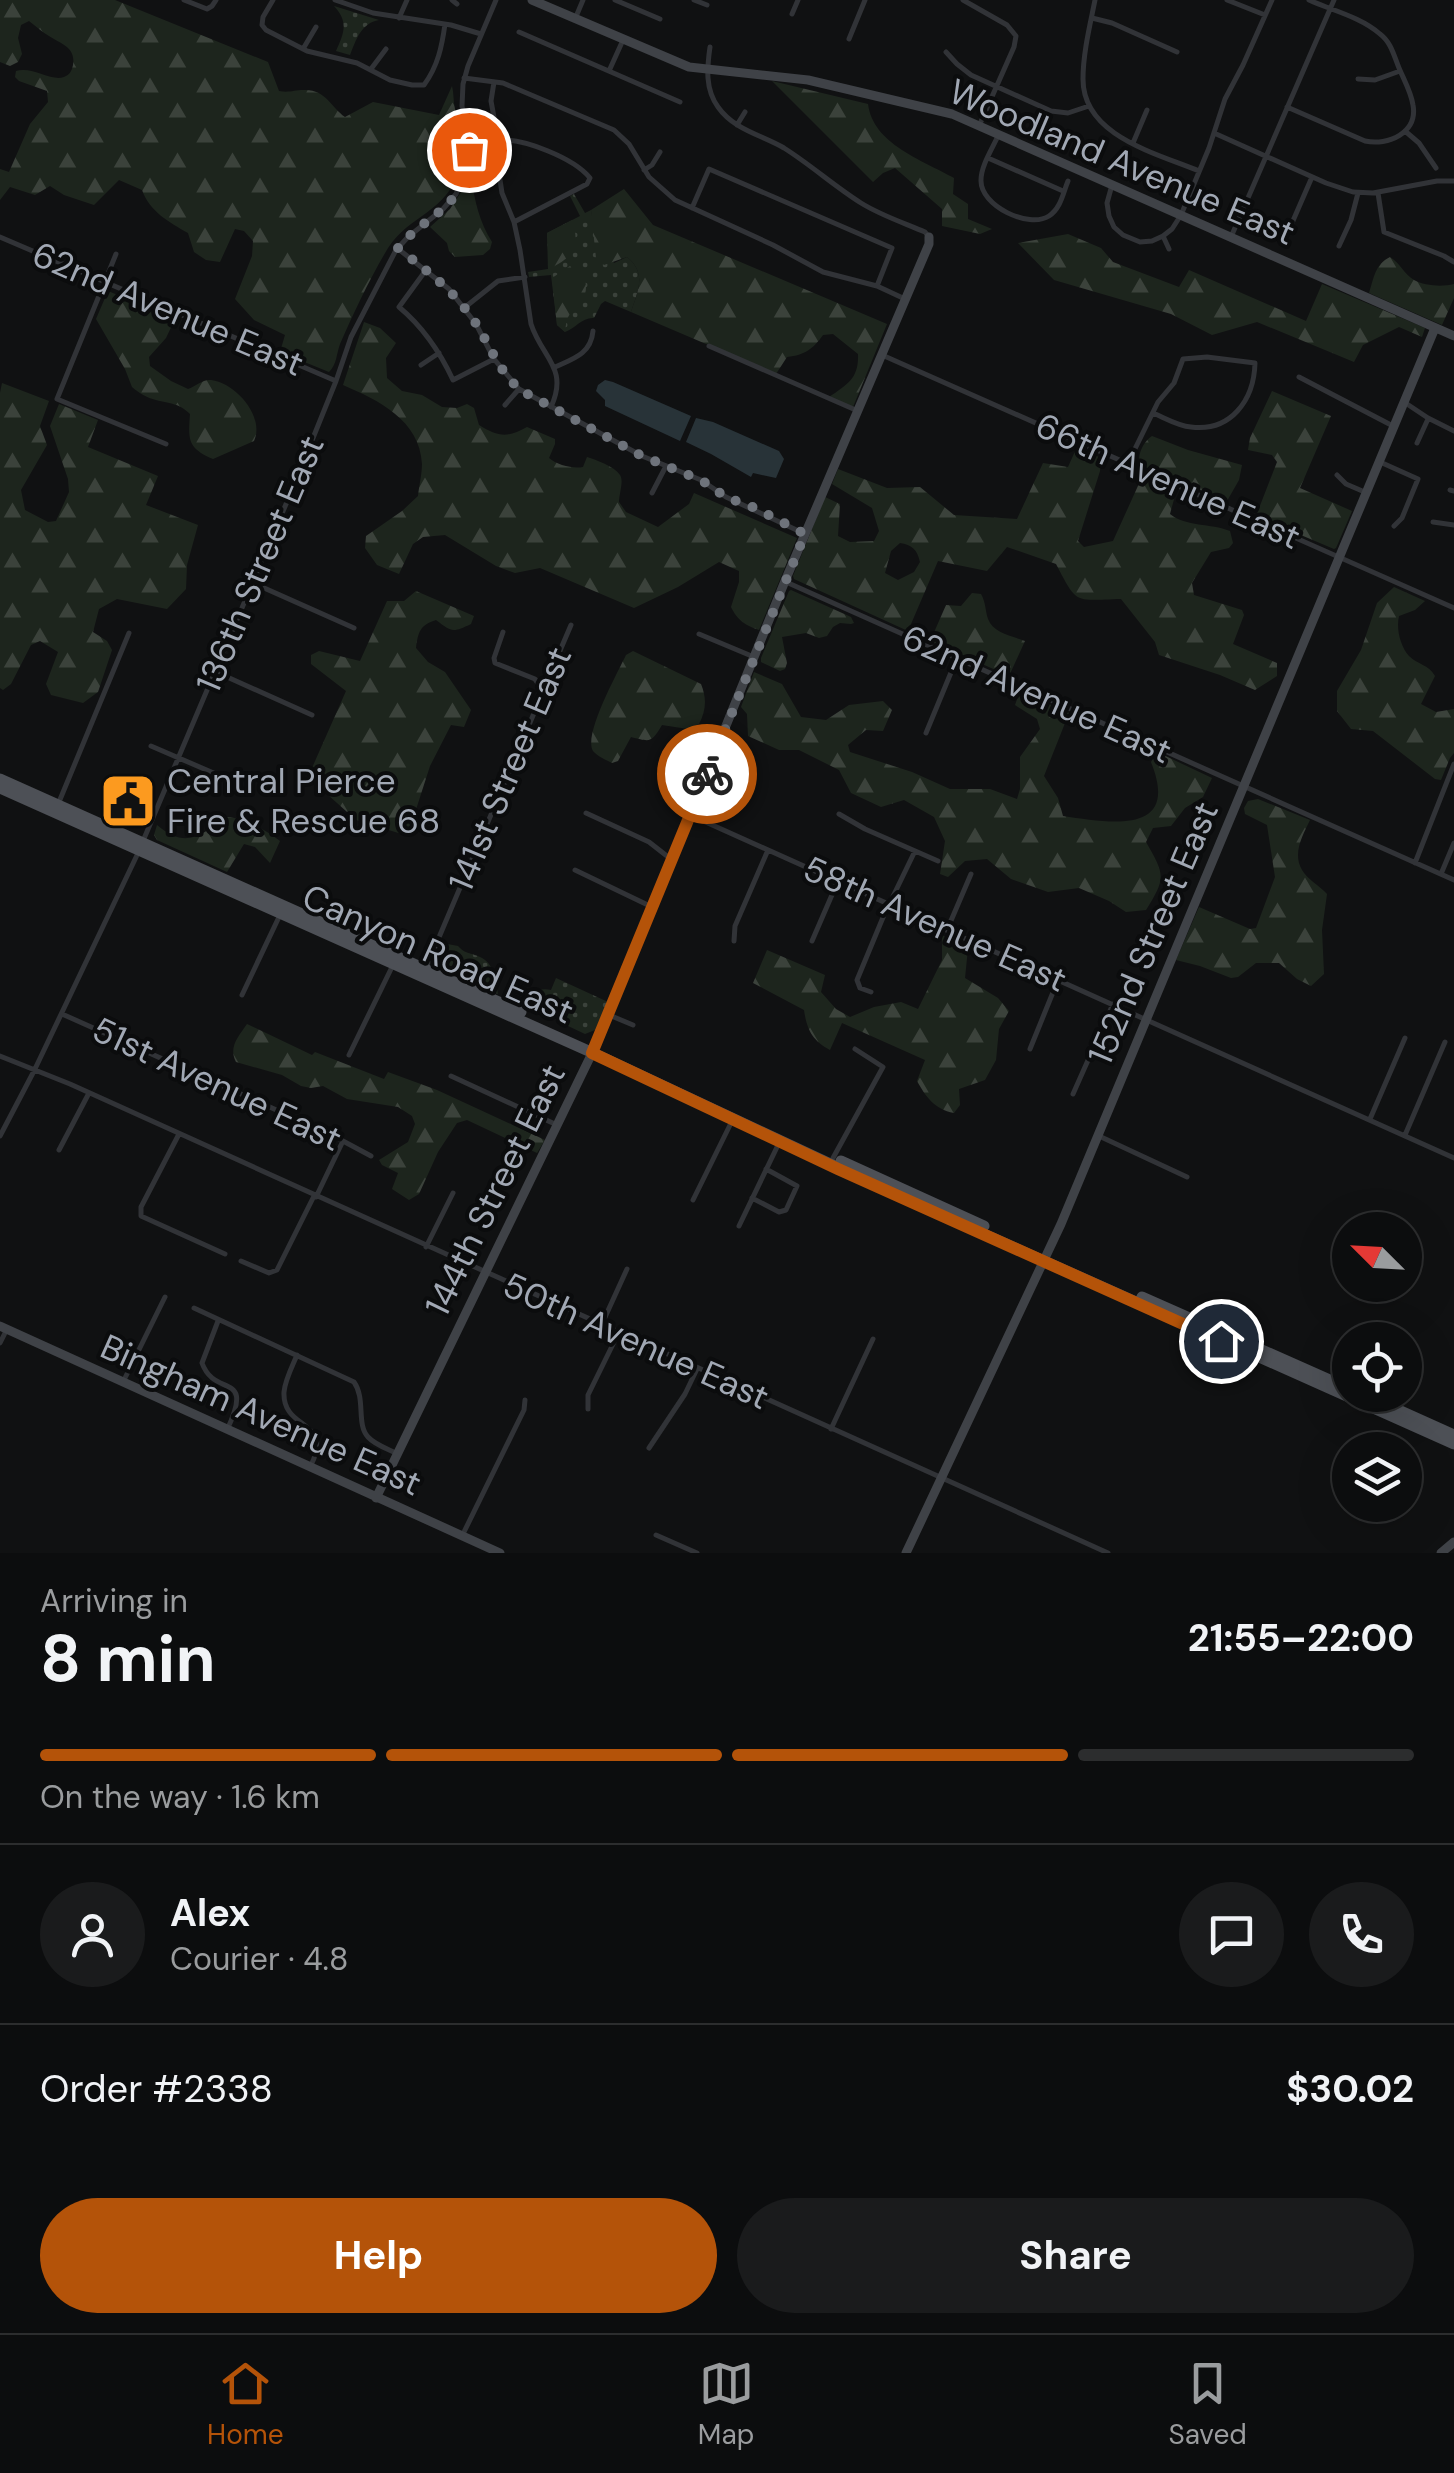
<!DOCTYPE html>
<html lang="en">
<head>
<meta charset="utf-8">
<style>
  :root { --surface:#0c0d0e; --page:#1a1b1c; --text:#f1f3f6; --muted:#9a9c9e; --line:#2c2d2e; --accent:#b45309 }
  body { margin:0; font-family:"DM Sans",sans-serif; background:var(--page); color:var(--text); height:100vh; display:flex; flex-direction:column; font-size:38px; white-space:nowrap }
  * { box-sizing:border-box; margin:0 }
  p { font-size:32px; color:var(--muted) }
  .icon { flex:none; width:55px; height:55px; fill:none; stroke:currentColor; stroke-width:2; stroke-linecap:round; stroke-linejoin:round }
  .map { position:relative; height:1553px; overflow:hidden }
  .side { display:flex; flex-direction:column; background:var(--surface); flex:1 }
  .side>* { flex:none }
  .needle { width:65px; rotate:294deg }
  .fabs { position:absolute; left:1332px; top:1212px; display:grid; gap:20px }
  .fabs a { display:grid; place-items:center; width:90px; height:90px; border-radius:50%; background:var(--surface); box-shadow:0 10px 40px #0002,0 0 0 2px var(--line); font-size:50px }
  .pin { position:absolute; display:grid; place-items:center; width:85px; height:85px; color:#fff; margin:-42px; border:5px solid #fff; border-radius:50%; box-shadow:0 2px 10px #0007 }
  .courier { position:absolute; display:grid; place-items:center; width:100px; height:100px; margin:-50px; border:8px solid #b45309; border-radius:50%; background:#fff; color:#222; box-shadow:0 2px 12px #0007 }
  .summary em { font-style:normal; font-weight:700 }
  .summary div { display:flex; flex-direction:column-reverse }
  .summary { display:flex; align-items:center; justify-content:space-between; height:170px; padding:0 40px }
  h1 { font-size:65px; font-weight:700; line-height:75px }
  .bar { display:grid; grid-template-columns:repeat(4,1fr); gap:15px 10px; align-content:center; height:120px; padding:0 40px }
  .bar i { height:12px; border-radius:8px; background:var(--line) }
  .bar .selected { background:var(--accent) }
  .bar p { grid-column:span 4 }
  .line { display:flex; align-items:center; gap:25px; padding:0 40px; border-top:2px solid var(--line) }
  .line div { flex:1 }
  .round { display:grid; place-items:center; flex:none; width:105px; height:105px; border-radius:52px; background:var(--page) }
  .cta { display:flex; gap:20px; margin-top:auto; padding:20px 40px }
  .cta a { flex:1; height:115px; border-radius:60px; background:var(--accent); color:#fff; font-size:40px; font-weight:700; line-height:115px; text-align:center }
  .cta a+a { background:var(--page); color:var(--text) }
  .tabs { display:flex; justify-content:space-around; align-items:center; height:140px; border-top:2px solid var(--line); background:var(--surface); font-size:28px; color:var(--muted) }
  .tabs a { display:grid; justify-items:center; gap:5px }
  .tabs .selected { color:var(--accent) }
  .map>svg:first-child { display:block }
  .grass { fill:url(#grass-dots) }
  .forest { fill:url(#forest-firs); fill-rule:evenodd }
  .water { fill:#283338 }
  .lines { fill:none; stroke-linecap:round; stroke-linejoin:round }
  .street { stroke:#313337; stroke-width:5 }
  .secondary { stroke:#3f4247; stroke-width:9 }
  .primary { stroke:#4d5056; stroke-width:11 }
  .done { stroke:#6e737b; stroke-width:10; stroke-dasharray:0 18 }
  .route { stroke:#b45309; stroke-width:12 }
  .labels { text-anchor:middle; stroke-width:8; stroke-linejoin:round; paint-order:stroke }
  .street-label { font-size:35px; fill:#a1a8b4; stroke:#0b0c0d }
  .poi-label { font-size:35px; fill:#a1a8b4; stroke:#0b0c0d; text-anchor:start }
</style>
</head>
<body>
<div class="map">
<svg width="1454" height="1553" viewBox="0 0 1454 1553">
  <defs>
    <pattern id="grass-dots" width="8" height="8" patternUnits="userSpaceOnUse" patternTransform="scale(2.5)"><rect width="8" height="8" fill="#1d251d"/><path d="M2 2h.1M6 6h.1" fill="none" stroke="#3b423b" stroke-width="1.8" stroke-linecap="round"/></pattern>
    <pattern id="forest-firs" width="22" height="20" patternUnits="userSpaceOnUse" patternTransform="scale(2.5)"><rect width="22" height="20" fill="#1d251d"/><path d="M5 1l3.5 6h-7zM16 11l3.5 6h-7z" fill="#3b423b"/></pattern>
  </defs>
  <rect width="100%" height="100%" fill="#101112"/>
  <path class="grass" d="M334 6 379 20C361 23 356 40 350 55L336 51C344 33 349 22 334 6Z
    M574 194 585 213 591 210 594 228 614 263 627 257C647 273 638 291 631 312L605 301 601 304 594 318C582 317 576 328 565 332L557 325 551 275 529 277 528 272 548 269 547 233 580 216 570 196Z
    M442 943 458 946C466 955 470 952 480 957 494 963 496 980 498 994L435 965Z
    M556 978 608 1002 595 1030 585 1034 526 1006C531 994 537 987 551 990Z"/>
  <path class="forest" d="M0 0H115L268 62 279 91C289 93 294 90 304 90 325 89 331 107 345 117L373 102 439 115 452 86C454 94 453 101 455 109 458 130 465 148 459 170 447 212 409 215 388 248 370 278 354 312 340 344 336 355 337 364 329 372L280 352 285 335 254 320 235 299 252 256 253 241 244 231 235 229 220 262 206 260 194 252 188 233C169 222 150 212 142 190L119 180 94 205 64 195 50 186 35 195 10 187 0 200V169L9 172 30 124 48 102 47 91 19 81 15 77 16 71C33 66 51 82 64 77 70 75 72 70 73 65 76 47 61 44 49 36 42 32 36 26 29 21L21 25 18 38 22 54 18 62 10 66 0 62Z
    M772 81 868 104C873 144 922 160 954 178L953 194 968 204V219L992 229 980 234 942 226V209L895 168 883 173 873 182Z
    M471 177C475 202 479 221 492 242L490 249 483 255 455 257 449 251 447 243 430 227 450 209Z
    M624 189 653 225 887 324 853 407 829 397C848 384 859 378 858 354L833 334 823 335C813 349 805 355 787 357L776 374 631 312C638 291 647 273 627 257L604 265 596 258 591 210Z
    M572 220C581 248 573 257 549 269L547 233Z
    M1068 234 1101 248 1113 262 1179 287 1189 270 1306 321 1322 284 1425 328 1422 337 1399 327 1363 345 1354 362 1257 322 1212 335 1171 314 1054 280 1018 243Z
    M1390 257C1400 263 1404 274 1414 280 1424 286 1443 287 1454 284V298L1442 325 1369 293C1374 278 1375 264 1390 257Z
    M570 266C586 272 590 286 582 302 575 316 579 302 570 314 566 319 566 326 565 332L557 325 552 278Z
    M108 291 175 319 166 338 149 357 150 366 171 381 188 389C196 386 203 379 211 380 236 383 265 417 254 441L213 459C188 448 188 441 190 414 179 403 171 404 156 400 147 398 139 393 132 387L125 369 96 319Z
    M364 322 380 328 396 343 386 358 387 378 402 391 422 395 442 407 457 408 467 404 474 408 479 425C498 437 508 438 527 427L555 439V444L549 458C557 465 573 469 583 467L587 457C596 460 614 466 620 475 624 481 619 494 619 502L626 512 658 527 689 504 694 493 797 538 759 630C745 625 738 621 731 607L739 582V571L719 562 678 587 634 608 540 568 515 573 496 566 445 535 423 537 413 544 399 574 377 565 365 548 366 536 402 511 418 496C419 486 422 474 422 464 420 420 378 400 343 385Z
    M2 383 49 401 40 426 47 445 21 490 25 510 48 522 56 521 69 492 68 479 50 426 59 404 98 420 88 447 158 476 146 505 198 525 187 565 186 589 167 609 117 599 99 609 93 632 107 641 112 650 98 692 83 703 51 695 46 684 58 652 40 641 31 645 11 684 3 690 0 688V393Z
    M1272 391 1331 416 1300 488 1352 511 1336 548 1334 549 1256 516 1277 462 1272 455 1248 450 1250 438Z
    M1152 436 1188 450 1242 465 1239 480 1227 501 1140 465C1137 455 1143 442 1152 436Z
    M1077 447 1101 458 1100 471 1078 541 1084 547 1113 541 1142 477 1176 492 1170 514C1186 527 1210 523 1230 531L1233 543 1229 548 1211 552 1192 583 1194 595 1242 610 1244 615 1233 644 1277 663V676L1255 690 1220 675 1159 655 1155 642 1121 599C1074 600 1078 606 1056 564L1007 547 987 571 938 561 908 631 794 579 793 576 825 497 840 504 838 536 850 542 874 541 879 531 872 508 832 484 838 469 887 488 920 487 954 515 1017 519 1043 463 1068 467ZM900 543C912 545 917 549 920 562L914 572 898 580 885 573 891 551Z
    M1394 587 1425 601 1415 610 1399 616C1396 628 1400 646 1409 656 1418 665 1428 664 1435 676L1421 704 1436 712 1454 709V753L1450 758 1441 780 1435 779 1373 731 1351 729 1337 711V691L1361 650 1377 603Z
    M791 590 851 617 854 623 851 624 840 623 833 627 827 636 819 638 806 633 782 637 787 663 785 669 780 671 761 662V658L789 591Z
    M416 591 474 616 471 624C452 633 452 632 436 620 420 625 418 632 416 648L428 662 445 672 471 710 464 727 451 725 430 766 412 822 405 835 356 820 308 777 346 691 311 664V655L319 651 360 661 387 601H404Z
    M972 593 981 594C986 603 985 610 988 619 993 633 1012 636 1025 641L1009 676 933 642 932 637 946 605 961 606Z
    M633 651 701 684C707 699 706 710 699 724L688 729 662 725C651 743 651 742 631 737L618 761 612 763C606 760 597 756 593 751 583 735 618 672 626 655Z
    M754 672 782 684 801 717 826 720 849 705 883 701 892 710 883 731 866 730 848 745 850 752 912 772 950 789H990L1017 799 1020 789V757L1040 729 1037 719 1015 705 1020 691 1069 713 1044 776 1058 798 1063 816C1110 823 1181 836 1151 762L1157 752 1212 778 1203 797 1185 808 1171 826 1153 828 1146 842C1165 875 1166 878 1146 910L1126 912 1109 901 1079 888 1048 892 1011 879 987 859 965 861 948 877 940 874 945 841 934 817 904 800 881 807 851 793 839 770 799 750H779L748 736 747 714 741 707Z
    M1258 799 1310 820C1303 835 1292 853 1302 870 1307 879 1320 886 1327 894L1322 930 1324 974 1311 986 1297 979 1279 963H1256L1238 977 1231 978 1200 966 1176 960 1199 907 1250 929 1256 928 1275 877 1267 825 1245 814 1244 808 1248 801Z
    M227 817C245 818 266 830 280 841L270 863 255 847 244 844 227 872 157 840 154 835 157 825C186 850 201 835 227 817Z
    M942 935 968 948 965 978 998 998 1009 1011 999 1029 996 1060 985 1080 959 1089 960 1105 954 1113C934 1109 926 1097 917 1081L925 1060 842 1023 830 1050C812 1040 807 1030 804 1010L753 983 767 950 825 975 821 992 836 1009 850 1017 874 1007 901 1002 918 1009 942 960Z
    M247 1024 312 1055 315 1052 384 1079 388 1072 437 1090 545 1140 537 1153 467 1120 457 1123 438 1152 419 1194 409 1200 392 1189 398 1173 382 1165 379 1160 408 1142 415 1124 412 1116 398 1107 347 1099 323 1086 311 1088 301 1086 282 1075 236 1062C228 1047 239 1036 247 1024Z"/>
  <path class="water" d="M605 380 613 382 691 416 680 441 605 406V400L596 391 598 385Z
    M696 418 713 422 779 451 784 459 776 478 753 473 751 477 711 454 686 442Z"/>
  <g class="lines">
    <path class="street" d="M184 0 207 9 212 6 216 0
      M273 0 263 17 262 25 266 30 307 51 357 63 390 80 412 85H424C438 66 442 46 445 24
      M335 0 373 13 451 25 481 34
      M452 0 457 4
      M615 0 660 19
      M694 0 707 5
      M963 0 1007 25 1016 36 1014 47 979 126
      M1095 0C1090 25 1083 53 1083 79 1083 136 1156 153 1199 171
      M1227 0 1265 15
      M792 14 798 0
      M399 18 407 0
      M1092 18 1112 23 1177 52
      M575 19 583 0
      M519 32 680 102
      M849 39 865 0
      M710 47C707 68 705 89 718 107 734 130 762 135 784 148 811 165 834 186 861 203 880 215 904 223 925 232L929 237
      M303 49 316 27
      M946 52 957 64 971 75 1051 111 1068 113 1089 106
      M371 69 386 49
      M609 71 623 40
      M464 78 503 83 614 130 629 144 649 177 675 200 773 245 823 272 877 286 905 299
      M1358 79 1375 80 1400 71
      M494 82 491 101 500 150 498 167 502 193 514 222 520 250 531 324C542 358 569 368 551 407
      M1287 107 1365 141C1388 146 1418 133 1413 105 1411 92 1404 80 1399 68 1394 56 1391 42 1380 34 1361 17 1331 10 1309 0
      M737 125 745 112
      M1405 131 1419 143 1436 168
      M1214 133 1326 183 1353 192 1373 193 1437 181H1454
      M998 136C992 149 981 166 981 180 980 206 1029 229 1049 216 1061 208 1063 193 1068 181
      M498 140C523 138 574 158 590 178L587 184 514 222
      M1133 143 1147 110
      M988 158 1063 191
      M644 170 652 165 660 152
      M1112 185 1107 203 1109 216 1114 227 1123 235 1140 242 1152 241 1163 236 1172 229 1181 215 1209 148 1225 99 1243 65 1272 0
      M1378 193 1384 232 1444 256 1454 262
      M692 208 709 169 892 248 877 286
      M1292 223 1312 177
      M1163 236 1169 249
      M0 237 336 381
      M1231 237 1334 0
      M1339 246 1351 220 1358 193
      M397 248 449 289 476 324 494 359 519 389 642 456 701 480 726 497 805 534
      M116 254 57 399 166 444
      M426 270 399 307C423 327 440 352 453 380L494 359
      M464 308 498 281 525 277
      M709 346 858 411
      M882 355 1454 608
      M421 365 439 353
      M555 367C573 359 591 354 593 331
      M1299 377 1393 426
      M1404 402 1428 418 1454 431
      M505 405 519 389
      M1417 443 1428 419
      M1380 462 1418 479 1402 518 1394 526
      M1128 463 1158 402 1174 383 1183 359 1207 357 1255 363C1254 400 1231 432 1191 427 1178 426 1165 418 1153 413
      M1337 475 1346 484 1367 493
      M1450 490 1454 491
      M652 493 666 466
      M1433 522 1454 525
      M786 582 1454 880
      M253 583 354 628
      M503 632 494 658 495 663 535 679 541 688
      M699 634 754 657
      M216 672 312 715
      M926 733 957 658
      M151 746 239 784
      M59 802 129 633
      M586 813 649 842 672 860
      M839 814 865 829 938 861
      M690 815 1454 1158
      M143 841 292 490 336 381 351 337 396 250 408 237 443 209 456 194 464 176 469 149 462 106 463 84 468 66 496 0
      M1415 863 1454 764
      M575 870 652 907
      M1441 874 1454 843
      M947 930 971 874
      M734 941 735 926 768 850
      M812 941 838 881
      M426 968 540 699 541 688 547 681 571 625
      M871 992 860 988 857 980 884 915 915 851
      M242 995 279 917
      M62 1014 328 1133 371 1156
      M609 1015 633 1025
      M1030 1049 1058 980
      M349 1055 392 967
      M0 1056 70 1084 1108 1553
      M451 1076 557 1125
      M1073 1094 1113 1004
      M1370 1119 1405 1038
      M179 1134 141 1207V1216L225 1254
      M1405 1135 1445 1042
      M0 1136 34 1071 139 851
      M1099 1136 1187 1177
      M59 1150 89 1093
      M833 1158 883 1067 855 1049
      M316 1197 342 1143
      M752 1198 779 1212 786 1210 797 1186 766 1169
      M693 1200 733 1119
      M739 1226 779 1143
      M426 1247 453 1193
      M241 1261 269 1273 277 1270 314 1196
      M194 1308 354 1382C366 1399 356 1424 368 1437 375 1445 388 1449 398 1454
      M218 1321 202 1363C215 1399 255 1370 227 1430
      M601 1326 627 1269
      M0 1343 7 1329
      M297 1355C292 1367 285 1380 284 1392 282 1431 334 1419 311 1465
      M123 1382 165 1297
      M588 1409V1395L618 1334
      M831 1429 873 1339
      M649 1448 685 1394 697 1369
      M656 1535 697 1553
      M462 1536 524 1410 525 1400"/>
    <path class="secondary" d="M532 0 689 67 808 80 952 114 1454 336
      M0 1326 500 1553
      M376 1498 595 1047 785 581 929 244V237
      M906 1553 1061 1224 1435 328
      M1441 1553 1454 1542"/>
    <path class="primary" d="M0 779 521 1012
      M0 788 593 1053 903 1198 1454 1444
      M841 1161 984 1226
      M1142 1297 1350 1389
      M1365 1395 1454 1435"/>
  </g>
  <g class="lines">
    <path class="done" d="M469 150C466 210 429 211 398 248 428 272 450 287 473 319 490 344 498 372 522 391L642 456 701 480 726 497 755 508 805 534 707 774"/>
    <path class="route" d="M707 774 592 1053 838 1169 1221 1341"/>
  </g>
  <defs>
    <g id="civic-square" transform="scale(2.875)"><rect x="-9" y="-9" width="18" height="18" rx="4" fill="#fc9a1f" stroke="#0b0c0d"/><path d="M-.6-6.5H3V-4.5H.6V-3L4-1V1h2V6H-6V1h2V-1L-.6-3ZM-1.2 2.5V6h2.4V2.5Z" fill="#111"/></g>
  </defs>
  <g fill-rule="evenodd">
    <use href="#civic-square" x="128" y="801"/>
  </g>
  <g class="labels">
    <g class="street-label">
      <text transform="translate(1122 162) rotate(23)" y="12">Woodland Avenue East</text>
      <text transform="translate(168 309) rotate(23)" y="12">62nd Avenue East</text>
      <text transform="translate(1168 481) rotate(24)" y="12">66th Avenue East</text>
      <text transform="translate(260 564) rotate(-67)" y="12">136th Street East</text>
      <text transform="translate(1037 694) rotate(24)" y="12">62nd Avenue East</text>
      <text transform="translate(510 769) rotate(-67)" y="12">141st Street East</text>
      <text transform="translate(935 924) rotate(24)" y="12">58th Avenue East</text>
      <text transform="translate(1153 933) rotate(-67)" y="12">152nd Street East</text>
      <text transform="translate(438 954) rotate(24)" y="12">Canyon Road East</text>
      <text transform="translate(217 1084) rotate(25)" y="12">51st Avenue East</text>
      <text transform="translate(495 1190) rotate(-64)" y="12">144th Street East</text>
      <text transform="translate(636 1341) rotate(24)" y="12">50th Avenue East</text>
      <text transform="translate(261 1415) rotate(24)" y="12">Bingham Avenue East</text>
    </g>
    <g class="poi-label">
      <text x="167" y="793">Central Pierce<tspan x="167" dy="40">Fire &amp; Rescue 68</tspan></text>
    </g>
  </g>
</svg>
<div class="fabs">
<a><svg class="needle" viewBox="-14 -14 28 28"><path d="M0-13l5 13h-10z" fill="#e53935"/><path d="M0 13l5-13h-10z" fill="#9a9c9e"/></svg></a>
<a><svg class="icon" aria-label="locate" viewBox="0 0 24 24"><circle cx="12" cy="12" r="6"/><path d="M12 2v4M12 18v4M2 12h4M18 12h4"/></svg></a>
<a><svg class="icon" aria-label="layers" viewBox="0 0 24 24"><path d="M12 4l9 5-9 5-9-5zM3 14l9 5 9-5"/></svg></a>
</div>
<div class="pin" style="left:469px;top:150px;background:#ea580c"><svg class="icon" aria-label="bag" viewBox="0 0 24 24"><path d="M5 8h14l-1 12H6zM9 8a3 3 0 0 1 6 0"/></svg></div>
<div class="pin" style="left:1221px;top:1341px;background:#1f2937"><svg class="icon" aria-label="home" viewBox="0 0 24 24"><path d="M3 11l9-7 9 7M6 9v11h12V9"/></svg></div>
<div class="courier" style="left:707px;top:774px"><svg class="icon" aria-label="bike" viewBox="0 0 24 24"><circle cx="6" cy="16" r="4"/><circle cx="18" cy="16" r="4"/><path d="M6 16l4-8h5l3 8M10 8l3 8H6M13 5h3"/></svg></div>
</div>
<section class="side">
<div class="summary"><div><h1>8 min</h1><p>Arriving in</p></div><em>21:55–22:00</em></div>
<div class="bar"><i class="selected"></i><i class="selected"></i><i class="selected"></i><i></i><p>On the way · 1.6 km</p></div>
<div class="line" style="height:180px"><a class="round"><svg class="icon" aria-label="person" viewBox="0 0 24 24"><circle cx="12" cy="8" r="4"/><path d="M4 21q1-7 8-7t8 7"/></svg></a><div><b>Alex</b><p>Courier · 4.8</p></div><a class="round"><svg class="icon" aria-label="chat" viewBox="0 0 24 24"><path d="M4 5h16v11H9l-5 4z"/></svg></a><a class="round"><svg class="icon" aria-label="phone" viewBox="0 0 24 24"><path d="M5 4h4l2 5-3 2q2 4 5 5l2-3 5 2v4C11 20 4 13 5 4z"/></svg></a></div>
<div class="line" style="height:130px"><div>Order #2338</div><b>$30.02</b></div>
<div class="cta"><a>Help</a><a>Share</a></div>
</section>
<nav class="tabs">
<a class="selected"><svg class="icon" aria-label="home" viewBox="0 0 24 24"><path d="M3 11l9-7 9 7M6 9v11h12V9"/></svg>Home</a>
<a><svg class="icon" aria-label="map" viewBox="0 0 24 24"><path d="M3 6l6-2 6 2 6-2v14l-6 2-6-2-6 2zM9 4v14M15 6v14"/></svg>Map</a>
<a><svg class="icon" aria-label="saved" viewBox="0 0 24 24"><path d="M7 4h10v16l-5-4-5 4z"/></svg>Saved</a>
</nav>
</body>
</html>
